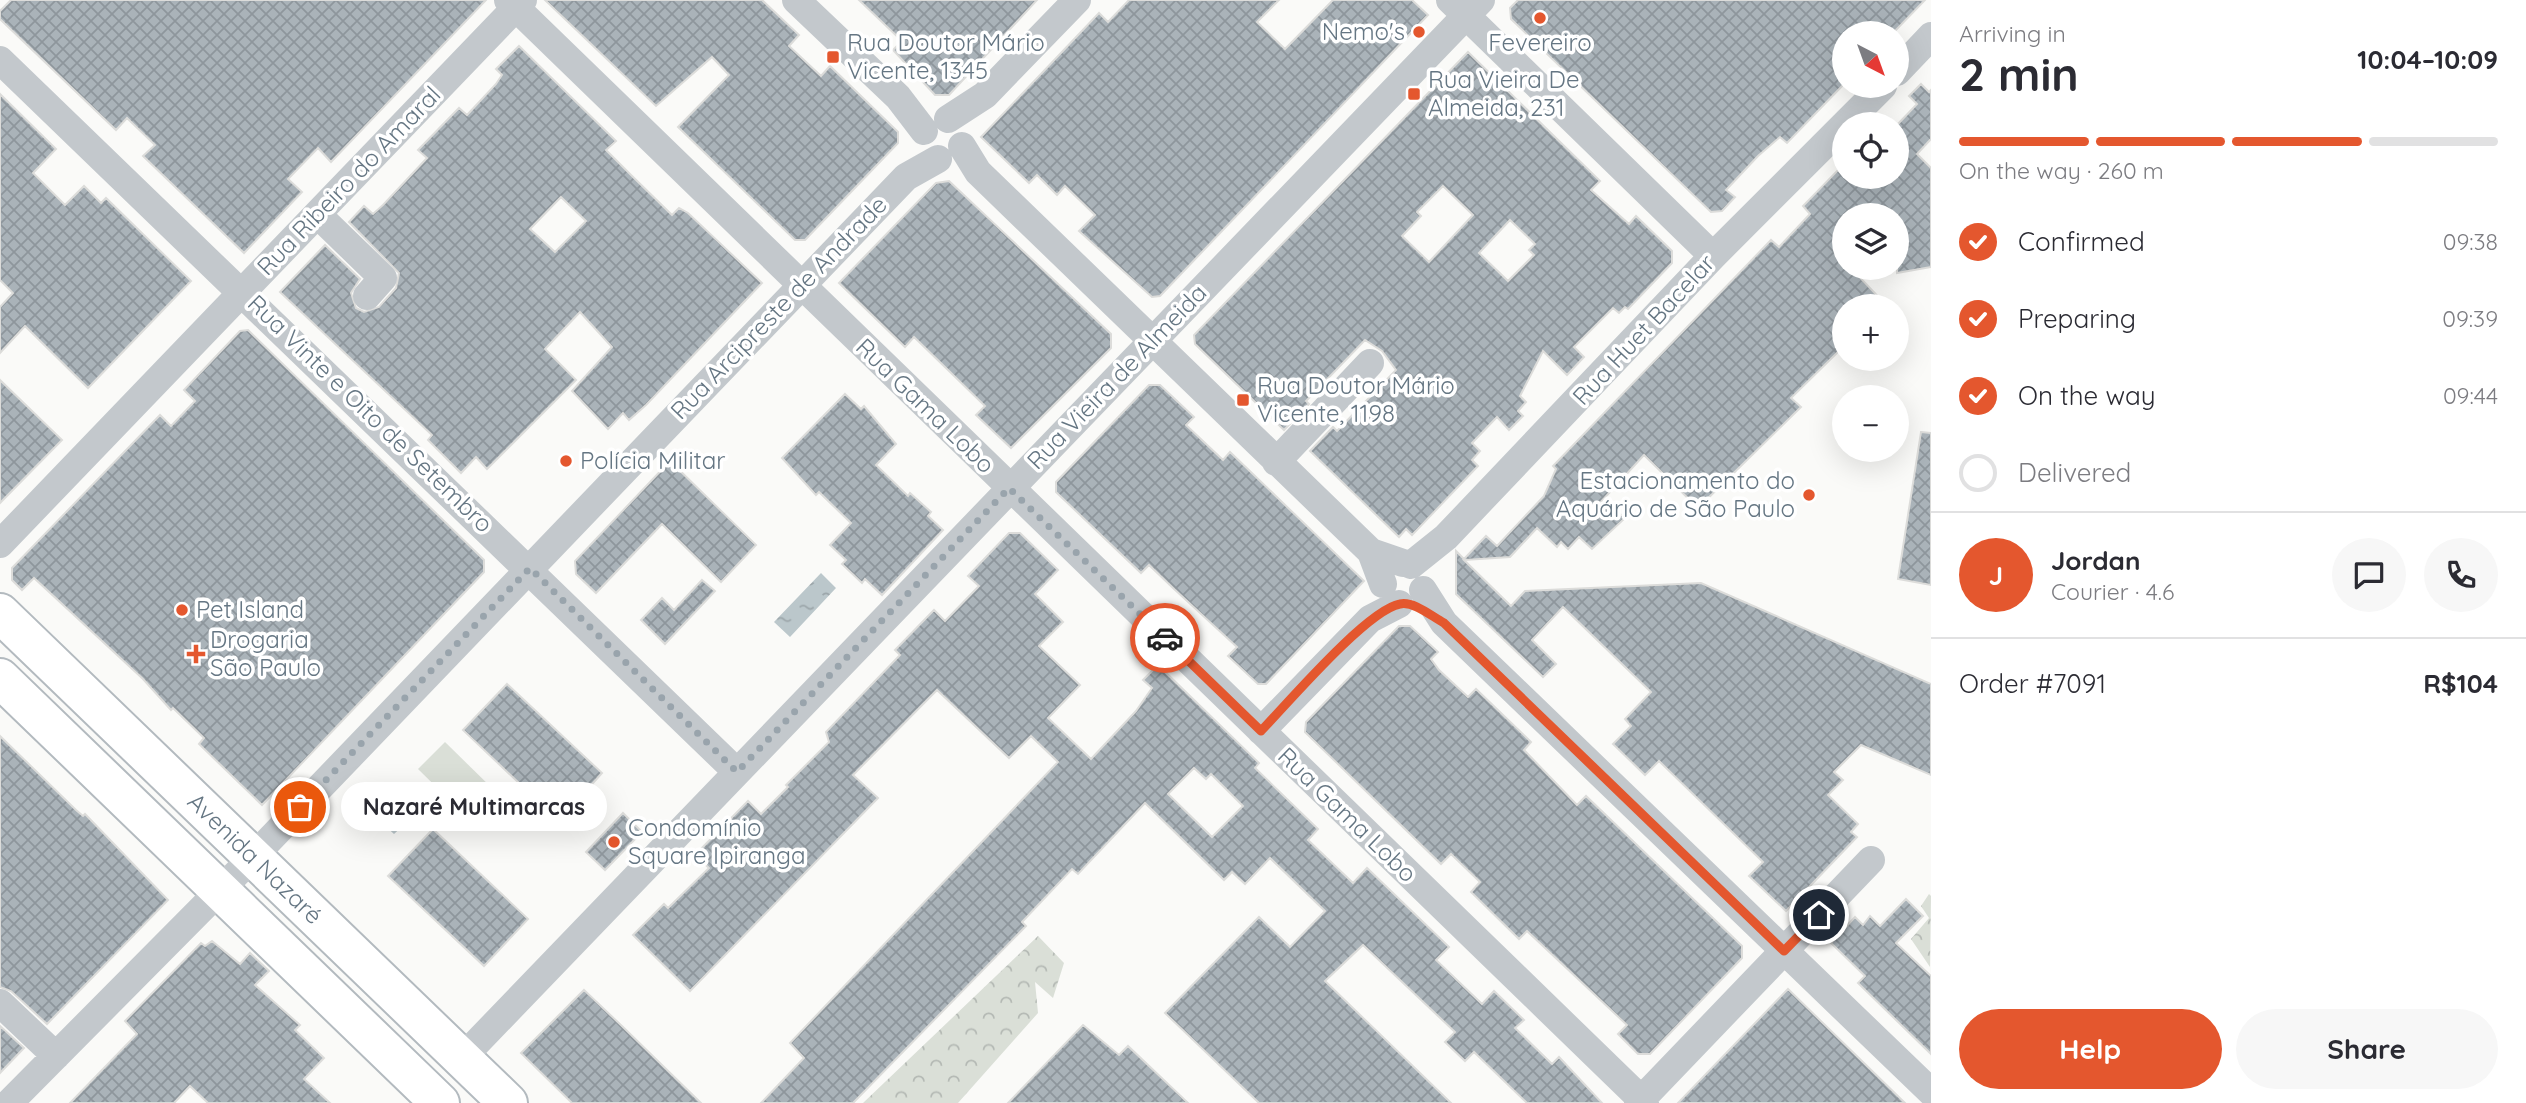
<!DOCTYPE html>
<html lang="en">
<head>
<meta charset="utf-8">
<style>
  :root { --surface:#fff; --page:#f7f7f7; --text:#2b2b33; --muted:#7c7c81; --line:#e1e1e2; --accent:#e4572e }
  body { margin:0; font-family:Quicksand,sans-serif; background:var(--page); color:var(--text); height:100vh; display:flex; flex-direction:column; font-size:26px; white-space:nowrap }
  * { box-sizing:border-box; margin:0 }
  p { font-size:23px; color:var(--muted) }
  .icon { flex:none; width:38px; height:38px; fill:none; stroke:currentColor; stroke-width:2; stroke-linecap:round; stroke-linejoin:round }
  .map { position:relative; flex:1; overflow:hidden }
  .panel { display:flex; flex-direction:column; background:var(--surface); width:595px }
  .panel>* { flex:none }
  .needle { width:46px; rotate:139deg }
  .buttons { position:absolute; left:1832px; top:21px; display:grid; gap:14px }
  .buttons a { display:grid; place-items:center; width:77px; height:77px; border-radius:50%; background:var(--surface); box-shadow:0 7px 28px #0002; font-size:35px }
  .pin { position:absolute; display:grid; place-items:center; width:60px; height:60px; color:#fff; margin:-30px; border:4px solid #fff; border-radius:50%; box-shadow:0 2px 7px #0007 }
  .courier { position:absolute; display:grid; place-items:center; width:70px; height:70px; margin:-35px; border:5px solid #e4572e; border-radius:50%; background:#fff; color:#222; box-shadow:0 2px 9px #0007 }
  .bubble { position:absolute; height:49px; border-radius:24px; background:var(--surface); box-shadow:0 7px 28px #0002; font-size:23px; font-weight:700; line-height:49px; text-align:center }
  .summary em { font-style:normal; font-weight:700 }
  .summary div { display:flex; flex-direction:column-reverse }
  .summary { display:flex; align-items:center; justify-content:space-between; height:119px; padding:0 28px }
  h1 { font-size:46px; font-weight:700; line-height:52px }
  .bar { display:grid; grid-template-columns:repeat(4,1fr); gap:10px 7px; align-content:center; height:84px; padding:0 28px }
  .bar i { height:9px; border-radius:5px; background:var(--line) }
  .bar .selected { background:var(--accent) }
  .bar p { grid-column:span 4 }
  .line { display:flex; align-items:center; gap:18px; padding:0 28px; border-top:2px solid var(--line) }
  .line div { flex:1 }
  .round { display:grid; place-items:center; flex:none; width:74px; height:74px; border-radius:37px; background:var(--page) }
  ol { padding:0 28px; list-style:none }
  li { display:flex; align-items:center; gap:21px; height:77px }
  li p { margin-inline-start:auto }
  li .icon { padding:7px; border-radius:50%; background:var(--accent); color:#fff; stroke-width:4 }
  li:last-child { color:var(--muted) }
  li i { width:38px; height:38px; border:4px solid var(--line); border-radius:50% }
  .primary-button { display:flex; gap:14px; margin-top:auto; padding:14px 28px }
  .primary-button a { flex:1; height:80px; border-radius:42px; background:var(--accent); color:#fff; font-size:28px; font-weight:700; line-height:80px; text-align:center }
  .primary-button a+a { background:var(--page); color:var(--text) }
  main { display:flex; flex:1; min-height:0 }
  .map>svg:first-child { display:block }
  .green { fill:#dadfd7 }
  .forest { fill:url(#forest-crowns) }
  .water { fill:url(#water-ripples) }
  .building { fill:url(#building-cross-hatch); stroke:#dcdcda; stroke-width:2; fill-rule:evenodd }
  .lines { fill:none; stroke-linecap:round; stroke-linejoin:round }
  .secondary-casing { stroke:#b3babf; stroke-width:42 }
  .minor { stroke:#c3c8cc; stroke-width:28 }
  .secondary { stroke:#fff; stroke-width:38 }
  .done { stroke:#99a4ac; stroke-width:7; stroke-dasharray:0 12.6 }
  .route { stroke:#e4572e; stroke-width:9 }
  .poi-dot { fill:#e4572e; stroke:#fff; stroke-width:2.5 }
  .labels { text-anchor:middle; stroke-width:7; stroke-linejoin:round; paint-order:stroke }
  .poi-label { font-size:24px; fill:#657683; stroke:#fff; text-anchor:start }
  .street-label { font-size:24px; fill:#657683; stroke:#fff }
</style>
</head>
<body>
<main>
<div class="map">
<svg width="1931" height="1103" viewBox="0 0 1931 1103">
  <defs>
    <pattern id="forest-crowns" width="20" height="18" patternUnits="userSpaceOnUse" patternTransform="scale(1.75)"><rect width="20" height="18" fill="#dadfd7"/><path d="M2 6a3 3 0 1 1 6 0M12 15a3 3 0 1 1 6 0" fill="none" stroke="#b4b9b4"/></pattern>
    <pattern id="water-ripples" width="26" height="14" patternUnits="userSpaceOnUse" patternTransform="scale(1.75)"><rect width="26" height="14" fill="#bbc7cb"/><path d="M2 4q2-2 4 0t4 0M15 11q2-2 4 0t4 0" fill="none" stroke="#9ca6aa"/></pattern>
    <pattern id="building-cross-hatch" width="8" height="8" patternUnits="userSpaceOnUse" patternTransform="scale(1.75)"><rect width="8" height="8" fill="#aab3b9"/><path d="M0 0l8 8M0 8l8-8" fill="none" stroke="#8e969c"/></pattern>
  </defs>
  <rect width="100%" height="100%" fill="#fafaf8"/>
  <path class="green" d="M445 742 500 796 473 823 418 769Z"/>
  <path class="forest" d="M1929 894 1931 896 1930 967 1911 939 1929 918 1921 906Z
    M1038 936 1064 963 1053 998 1035 982 1038 1013 958 1103H863Z"/>
  <path class="water" d="M821 573 836 588 790 637 774 622Z
    M393 788 404 799 393 811 406 823 394 834 382 823 383 798Z"/>
  <path class="building" d="M11 0H486L331 162 318 148 288 179 302 192 244 253 143 156 155 145 127 118 116 130 0 19V11Z
    M545 0H762L799 35 789 46 821 76 830 66 898 132V143L805 240H795L678 127 729 75 712 57 656 106Z
    M859 0H1037L949 95H935L893 50 902 41Z
    M1129 0H1279L1257 22 1285 49 1333 0H1412L1428 15 1160 296 1152 297 1079 231 1095 215 1065 186 1057 195 1037 175 1029 183 981 137 1099 13 1108 22Z
    M1518 0H1925L1893 33H1844V84L1787 143 1780 137 1758 156 1726 190 1735 197 1722 211 1711 212 1511 19 1510 8Z
    M519 46 616 141 606 150 631 175 672 215 679 208 688 213 762 283 646 405 629 420 623 413 608 429 572 391 612 347 580 312 545 349 576 380 487 469 476 457 461 473 428 440 432 435 280 292 325 245 360 279 351 293 356 308 364 312 379 307 396 288 399 273 349 222 364 206 373 214 383 205 427 158 418 150 459 108 467 115 496 84 502 75 496 69ZM561 197 586 221 555 252 530 229Z
    M1468 52 1600 181 1591 190 1629 224 1636 216 1672 251V263L1628 309 1625 307 1619 313 1613 308 1574 347 1584 357 1567 375 1543 351 1520 396 1526 402 1518 411 1523 416 1509 430 1497 417 1472 443 1480 451 1472 460 1478 466 1412 535 1406 529 1399 537 1310 451 1333 427 1337 431 1396 370 1382 351 1365 340 1306 401 1309 404 1284 430 1195 344 1194 335ZM1443 186 1473 215 1429 262 1402 236 1421 216 1417 212ZM1510 220 1535 244 1529 250 1534 255 1508 281 1479 253Z
    M1921 84 1929 92 1931 90V139L1917 154 1931 168V267L1897 273V215H1844V268H1851L1887 306H1844V346L1791 398 1801 407 1698 508 1644 455 1599 504 1626 517 1592 549 1579 537 1568 549 1561 542 1557 547 1537 528 1510 557 1464 560 1511 606 1525 591 1701 583 1931 684V775L1861 745 1834 772 1843 780 1828 795 1858 824 1851 832 1857 837 1786 911 1749 876 1763 862 1659 761 1645 775 1613 744 1631 726 1625 719 1651 692 1563 607 1532 640 1556 664 1543 677 1456 594V551L1464 559 1486 536 1497 546 1544 496 1556 469 1553 466 1771 240 1779 247 1810 214 1803 206 1839 169 1844 177H1897V125L1917 104 1909 96Z
    M0 94 56 149 33 173 65 205 84 186 101 203 106 198 191 281 88 388 25 326 0 353V307L13 293 0 280Z
    M949 181 1111 334V348L1011 448 976 415 985 406 946 368 914 337 905 347 839 283 936 183Z
    M248 330 484 560V572L262 805 199 744 204 738 173 708 171 710 143 679 34 578 22 590 12 580V568L160 415 171 426 195 401 184 390 240 331Z
    M0 380 62 440 0 503Z
    M1149 385H1160L1194 417 1186 425 1223 460 1230 452 1364 581 1266 684H1258L1228 656 1237 647 1173 588 1149 565 1141 573 1056 492V482Z
    M845 394 861 409 864 406 896 444 876 465 908 496 910 493 931 512 928 516 943 530 882 595 865 579 862 583 842 564 846 560 830 545 851 523 819 492 816 495 782 458Z
    M1921 432 1931 433V585L1898 579Z
    M670 461 756 545 721 582 662 524 596 593 576 574 575 561Z
    M1009 533H1020L1058 570 1035 594 1063 622 1039 646 1080 685 1048 718 1091 759 1136 711 1152 688 1143 680 1158 665 1259 763 1255 768 1318 829 1308 840 1353 883 1367 868 1449 947 1436 960 1482 1004 1494 991 1524 1020 1515 1028 1552 1064 1559 1057 1602 1103H1527L1474 1052 1465 1061 1445 1042 1455 1032 1363 945 1325 981 1451 1103H1259L1165 1013 1259 917 1290 947 1325 911 1270 858 1245 884 1232 872 1224 880 1145 803 1078 874 1072 869 1022 922 1026 926 853 1103H761L804 1058 790 1043 1058 762 1031 736 1009 758 937 690 853 775 878 798 690 991 633 935 664 904 668 908 709 868 695 855 748 801 761 814 788 787 786 785 829 742 826 732 900 655 895 650 934 610 945 621 979 586 968 576ZM1194 768 1206 779 1211 774 1243 806 1212 837 1168 794Z
    M702 580 715 591 665 644 641 620 662 598 674 610Z
    M1399 626H1410L1438 652 1431 659 1439 670 1468 697 1476 689 1531 742 1524 750 1577 805 1586 796 1742 946V958L1650 1054H1638L1618 1034 1627 1025 1527 931 1519 939 1471 892 1480 882 1451 854 1441 864 1305 732 1306 722Z
    M507 684 602 773 559 821 463 730Z
    M0 736 76 810 83 816 85 814 168 900 47 1024 11 991 0 987Z
    M623 813 642 832 605 870 586 852Z
    M433 829 528 919 484 966 388 876Z
    M1906 899 1923 916 1896 943 1931 976V1054L1858 983 1865 976 1831 943 1855 917 1863 925 1870 916 1880 926Z
    M212 941 240 964 250 953 269 971 255 985 300 1025 295 1030 324 1058 304 1079 330 1103H208L190 1086 174 1103H70L137 1034 125 1021 201 943 205 946Z
    M1788 989 1867 1066 1905 1103H1678Z
    M584 990 624 1028 701 1103H572L521 1053Z
    M1083 1025 1119 1055 1128 1046 1188 1103H1008Z
    M0 1026 24 1048 0 1073Z"/>
  <g class="lines">
    <g class="secondary-casing">
      <g id="secondary">
        <path id="s1" d="M0 613 508 1103"/>
        <path d="M0 678 440 1103"/>
      </g>
    </g>
    <path class="minor" d="M508 0 1645 1103
      M796 0 898 97 924 131
      M1450 0 1713 256
      M0 60 737 772
      M1897 72 1931 36
      M948 119 985 95 1077 0
      M1845 124 1883 86
      M962 146 978 172 1371 552 1403 563
      M318 215 383 278 367 296
      M1276 462 1370 363
      M0 544 523 0
      M1371 552 1383 584
      M1411 565 1446 537 1713 256 1844 125
      M1423 590 1444 623 1931 1092
      M1261 731 1370 619 1399 604
      M0 1003 56 1056
      M462 1058 1481 0
      M9 1103 253 857 906 177 938 159
      M1638 1103 1871 860"/>
    <use href="#secondary" class="secondary"/>
  </g>
  <g class="lines">
    <path class="done" d="M300 807 530 568 737 772 1009 488 1165 638"/>
    <path class="route" d="M1165 638 1261 731C1287 704 1367 610 1400 604 1414 601 1431 616 1444 623L1784 951 1819 915"/>
  </g>
  <g class="poi-dot">
    <circle cx="1540" cy="18" r="7"/>
    <circle cx="1419" cy="32" r="7"/>
    <rect x="826" y="50" width="14" height="14" rx="3.5"/>
    <rect x="1407" y="87" width="14" height="14" rx="3.5"/>
    <rect x="1236" y="393" width="14" height="14" rx="3.5"/>
    <circle cx="566" cy="461" r="7"/>
    <circle cx="1809" cy="495" r="7"/>
    <circle cx="182" cy="610" r="7"/>
    <path d="M192.5 643.5h7v7h7v7h-7v7h-7v-7h-7v-7h7z"/>
    <circle cx="614" cy="842" r="7"/>
  </g>
  <g class="labels">
    <g class="poi-label">
      <text x="1405" y="40" text-anchor="end">Nemo's</text>
      <text x="847" y="51">Rua Doutor Mário<tspan x="847" dy="28">Vicente, 1345</tspan></text>
      <text x="1540" y="51" text-anchor="middle">Fevereiro</text>
      <text x="1428" y="88">Rua Vieira De<tspan x="1428" dy="28">Almeida, 231</tspan></text>
      <text x="1257" y="394">Rua Doutor Mário<tspan x="1257" dy="28">Vicente, 1198</tspan></text>
      <text x="580" y="469">Polícia Militar</text>
      <text x="1795" y="489" text-anchor="end">Estacionamento do<tspan x="1795" dy="28">Aquário de São Paulo</tspan></text>
      <text x="196" y="618">Pet Island</text>
      <text x="210" y="648">Drogaria<tspan x="210" dy="28">São Paulo</tspan></text>
      <text x="628" y="836">Condomínio<tspan x="628" dy="28">Square Ipiranga</tspan></text>
    </g>
    <g class="street-label">
      <text transform="translate(349 181) rotate(-46)" y="8">Rua Ribeiro do Amaral</text>
      <text transform="translate(779 308) rotate(-46)" y="8">Rua Arcipreste de Andrade</text>
      <text transform="translate(1644 330) rotate(-47)" y="8">Rua Huet Bacelar</text>
      <text transform="translate(1117 377) rotate(-46)" y="8">Rua Vieira de Almeida</text>
      <text transform="translate(925 406) rotate(44)" y="8">Rua Gama Lobo</text>
      <text transform="translate(370 414) rotate(44)" y="8">Rua Vinte e Oito de Setembro</text>
      <text transform="translate(1347 815) rotate(44)" y="8">Rua Gama Lobo</text>
      <text dy="8" stroke="none"><textPath href="#s1" startOffset="354">Avenida Nazaré</textPath></text>
    </g>
  </g>
</svg>
<div class="buttons">
<a><svg class="needle" viewBox="-14 -14 28 28"><path d="M0-13l5 13h-10z" fill="#e53935"/><path d="M0 13l5-13h-10z" fill="#7c7c81"/></svg></a>
<a><svg class="icon" aria-label="locate" viewBox="0 0 24 24"><circle cx="12" cy="12" r="6"/><path d="M12 2v4M12 18v4M2 12h4M18 12h4"/></svg></a>
<a><svg class="icon" aria-label="layers" viewBox="0 0 24 24"><path d="M12 4l9 5-9 5-9-5zM3 14l9 5 9-5"/></svg></a>
<a>+</a>
<a>−</a>
</div>
<div class="pin" style="left:300px;top:807px;background:#ea580c"><svg class="icon" aria-label="bag" viewBox="0 0 24 24"><path d="M5 8h14l-1 12H6zM9 8a3 3 0 0 1 6 0"/></svg></div>
<div class="pin" style="left:1819px;top:915px;background:#1f2937"><svg class="icon" aria-label="home" viewBox="0 0 24 24"><path d="M3 11l9-7 9 7M6 9v11h12V9"/></svg></div>
<div class="courier" style="left:1165px;top:638px"><svg class="icon" aria-label="car" viewBox="0 0 24 24"><path d="M5 17H2v-5l4-1 3-4h7l3 4 3 1v5h-3M9 17h6M6 11h13"/><circle cx="7" cy="17" r="2"/><circle cx="17" cy="17" r="2"/></svg></div>
<div class="bubble" style="left:341px;top:782px;width:266px">Nazaré Multimarcas</div>
</div>
<section class="panel">
<div class="summary"><div><h1>2 min</h1><p>Arriving in</p></div><em>10:04–10:09</em></div>
<div class="bar"><i class="selected"></i><i class="selected"></i><i class="selected"></i><i></i><p>On the way · 260 m</p></div>
<ol>
<li><svg class="icon" aria-label="check" viewBox="0 0 24 24"><path d="M5 12l5 5 9-10"/></svg>Confirmed<p>09:38</p></li>
<li><svg class="icon" aria-label="check" viewBox="0 0 24 24"><path d="M5 12l5 5 9-10"/></svg>Preparing<p>09:39</p></li>
<li><svg class="icon" aria-label="check" viewBox="0 0 24 24"><path d="M5 12l5 5 9-10"/></svg>On the way<p>09:44</p></li>
<li><i></i>Delivered</li>
</ol>
<div class="line" style="height:126px"><b class="round" style="background:var(--accent);color:#fff">J</b><div><b>Jordan</b><p>Courier · 4.6</p></div><a class="round"><svg class="icon" aria-label="chat" viewBox="0 0 24 24"><path d="M4 5h16v11H9l-5 4z"/></svg></a><a class="round"><svg class="icon" aria-label="phone" viewBox="0 0 24 24"><path d="M5 4h4l2 5-3 2q2 4 5 5l2-3 5 2v4C11 20 4 13 5 4z"/></svg></a></div>
<div class="line" style="height:91px"><div>Order #7091</div><b>R$104</b></div>
<div class="primary-button"><a>Help</a><a>Share</a></div>
</section>
</main>
</body>
</html>
